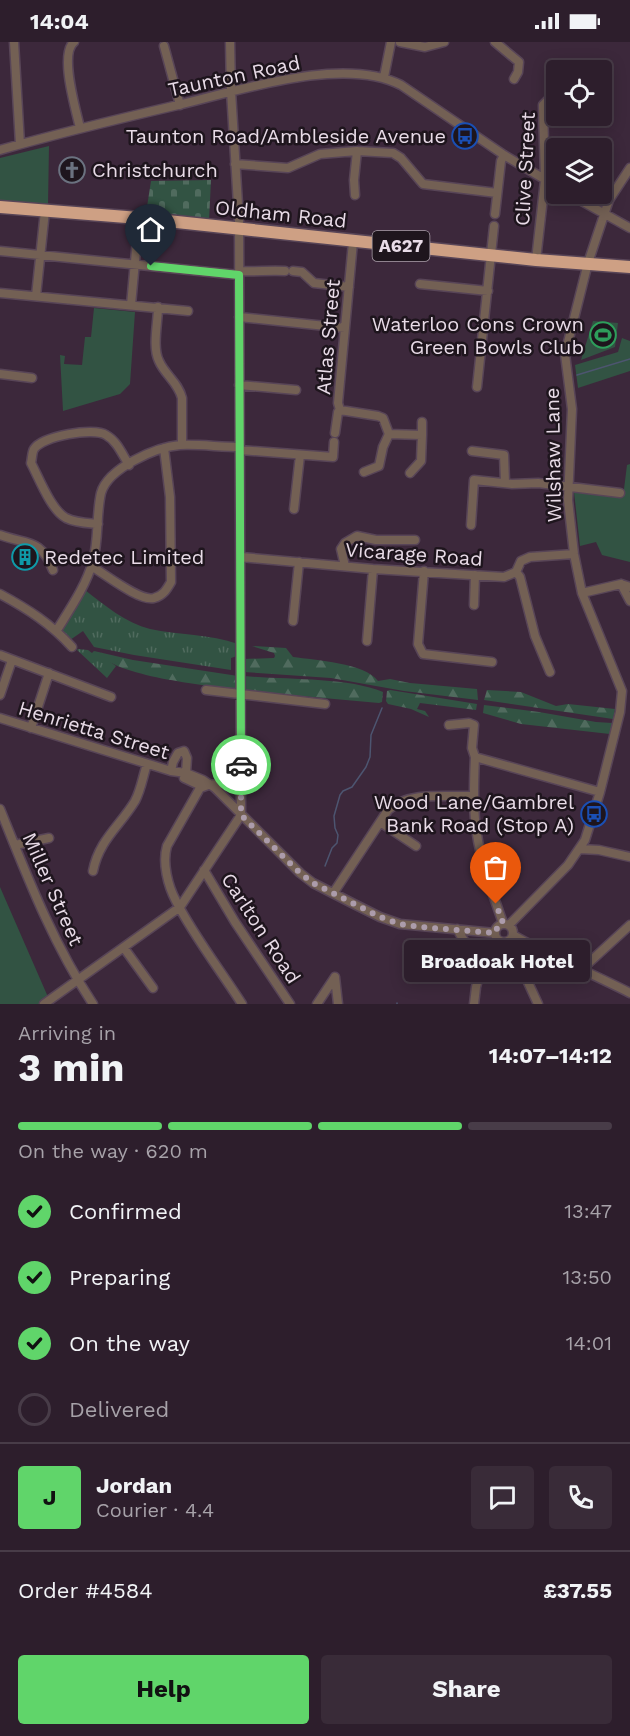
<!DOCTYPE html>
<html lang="en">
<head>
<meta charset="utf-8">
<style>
  :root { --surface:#2d1e2c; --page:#392b38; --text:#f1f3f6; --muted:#a7a2a9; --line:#483c48; --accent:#60d56a }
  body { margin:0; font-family:"Work Sans",sans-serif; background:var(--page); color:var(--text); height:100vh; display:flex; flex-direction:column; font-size:22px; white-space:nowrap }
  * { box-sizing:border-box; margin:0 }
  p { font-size:20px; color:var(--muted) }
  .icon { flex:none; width:33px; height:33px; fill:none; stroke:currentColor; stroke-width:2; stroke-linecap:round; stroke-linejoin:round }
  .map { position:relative; height:962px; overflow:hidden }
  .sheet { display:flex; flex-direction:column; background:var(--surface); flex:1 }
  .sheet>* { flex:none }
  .controls { position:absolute; left:546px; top:18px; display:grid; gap:12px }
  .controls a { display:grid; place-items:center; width:66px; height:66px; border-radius:6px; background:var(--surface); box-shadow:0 3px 15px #0003,0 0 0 2px var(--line); font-size:30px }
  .pin { position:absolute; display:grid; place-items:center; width:51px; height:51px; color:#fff; margin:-62px -26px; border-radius:50% 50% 50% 0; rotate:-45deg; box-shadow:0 0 6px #0007 }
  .pin .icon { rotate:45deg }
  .courier { position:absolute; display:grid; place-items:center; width:60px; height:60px; margin:-30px; border:4px solid #60d56a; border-radius:50%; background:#fff; color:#222; box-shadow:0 2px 8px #0007 }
  .bubble { position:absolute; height:42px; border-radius:6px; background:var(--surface); box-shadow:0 3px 15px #0003,0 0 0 2px var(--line); font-size:20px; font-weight:700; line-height:42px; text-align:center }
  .overview em { font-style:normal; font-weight:700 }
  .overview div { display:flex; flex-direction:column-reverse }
  .overview { display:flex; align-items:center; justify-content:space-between; height:102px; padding:0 18px }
  h1 { font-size:39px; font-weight:700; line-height:45px }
  .bar { display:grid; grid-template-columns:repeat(4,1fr); gap:9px 6px; align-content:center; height:72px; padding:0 18px }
  .bar i { height:8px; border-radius:4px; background:var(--line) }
  .bar .on { background:var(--accent) }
  .bar p { grid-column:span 4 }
  .line { display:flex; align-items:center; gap:15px; padding:0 18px; border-top:2px solid var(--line) }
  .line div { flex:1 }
  .round { display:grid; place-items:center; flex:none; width:63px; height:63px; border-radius:6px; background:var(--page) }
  ol { padding:0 18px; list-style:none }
  li { display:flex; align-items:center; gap:18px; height:66px }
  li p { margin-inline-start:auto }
  li .icon { padding:6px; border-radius:50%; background:var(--accent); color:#111; stroke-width:4 }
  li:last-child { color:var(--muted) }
  li i { width:33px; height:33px; border:3px solid var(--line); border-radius:50% }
  .cta { display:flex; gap:12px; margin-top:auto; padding:12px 18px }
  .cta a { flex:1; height:69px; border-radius:6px; background:var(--accent); color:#111; font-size:24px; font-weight:700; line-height:69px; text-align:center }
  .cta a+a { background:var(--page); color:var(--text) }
  .status { display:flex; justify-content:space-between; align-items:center; height:42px; padding:0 30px; background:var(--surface); direction:ltr }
  .status svg { height:16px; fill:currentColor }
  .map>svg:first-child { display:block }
  .grass { fill:url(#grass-tufts) }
  .forest { fill:url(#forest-firs) }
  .cemetery { fill:url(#cemetery-stones) }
  .green { fill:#325343 }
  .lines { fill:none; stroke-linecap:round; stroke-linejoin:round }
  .stream { stroke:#4d5570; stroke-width:1.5 }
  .minor-casing { stroke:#584557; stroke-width:11 }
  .highway-casing { stroke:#584557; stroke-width:15 }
  .minor { stroke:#736054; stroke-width:8 }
  .highway { stroke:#cea084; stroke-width:12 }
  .done { stroke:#ac9cab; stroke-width:6; stroke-dasharray:0 10.8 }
  .route { stroke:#60d56a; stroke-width:8 }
  .labels { text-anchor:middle; stroke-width:5; stroke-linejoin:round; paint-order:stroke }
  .shield { fill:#1e151d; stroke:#aba0aa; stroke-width:1.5 }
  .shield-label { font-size:18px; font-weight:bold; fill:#e8dbe7 }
  .street-label { font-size:20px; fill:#e8dbe7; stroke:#1e151d }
  .poi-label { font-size:20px; fill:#e8dbe7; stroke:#1e151d; text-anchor:end }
</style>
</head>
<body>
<div class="status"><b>14:04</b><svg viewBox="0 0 49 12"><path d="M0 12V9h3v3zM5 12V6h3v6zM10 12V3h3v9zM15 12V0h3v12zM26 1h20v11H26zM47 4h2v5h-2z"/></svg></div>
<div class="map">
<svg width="630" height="962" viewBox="0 0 630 962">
  <defs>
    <pattern id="grass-tufts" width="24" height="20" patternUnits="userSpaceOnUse" patternTransform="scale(1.5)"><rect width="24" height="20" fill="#325343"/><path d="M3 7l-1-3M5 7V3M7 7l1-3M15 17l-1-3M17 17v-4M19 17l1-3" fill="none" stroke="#506b5e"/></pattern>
    <pattern id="forest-firs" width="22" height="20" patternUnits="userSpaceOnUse" patternTransform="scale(1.5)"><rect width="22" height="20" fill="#325343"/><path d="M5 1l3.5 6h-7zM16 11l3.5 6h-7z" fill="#506b5e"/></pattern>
    <pattern id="cemetery-stones" width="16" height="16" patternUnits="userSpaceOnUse" patternTransform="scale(1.5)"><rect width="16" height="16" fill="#325343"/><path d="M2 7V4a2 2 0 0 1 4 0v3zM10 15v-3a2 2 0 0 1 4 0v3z" fill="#506b5e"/></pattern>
  </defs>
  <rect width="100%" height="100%" fill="#3c283b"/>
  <path class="grass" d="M85 548C104 563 126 581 150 587 178 593 210 592 238 602L237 614 231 616V628L134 613 94 605 83 589 70 598 63 591V588Z
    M78 607 88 608 92 611 94 609 116 624 107 636 77 608Z"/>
  <path class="forest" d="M252 604 286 606 293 615C315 618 365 621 378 639L390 637 410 641 477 647 478 658 404 649 331 636 244 630V617L274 616 275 614 274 611Z
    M94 609 133 618 238 634V648C202 642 119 636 94 609Z
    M244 634C284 638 347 635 383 650L382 660 379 661 245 649Z
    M390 648 477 662 476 668 420 661 417 667 425 669 429 675 411 667 388 662 386 659 387 649Z
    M487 648 521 650 556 664 568 662 615 667 613 677 484 658Z
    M484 663 539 670 596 680 612 681 610 692 521 682 483 671Z"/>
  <path class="cemetery" d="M211 138 209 179 146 171 151 139Z"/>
  <path class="green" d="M49 104 48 163 0 158V116Z
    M94 266 135 270 130 342 120 352 63 369 60 313 65 314 64 322 82 323 85 295H91Z
    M593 279 618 281 615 305 581 318Z
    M622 296 630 299V329L578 346 575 323 618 310Z
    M630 422V520L602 513 596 500 580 504 574 450 623 455 627 423Z
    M0 845 48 955 39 962H0Z"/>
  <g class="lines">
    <path class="stream" d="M577 333 630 317
      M325 824 332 806 337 801 338 793 335 786 334 774 340 753 343 749 352 745 366 725 370 715 371 693 382 666
      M397 961V962"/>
    <g class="minor-casing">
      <path id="minor" d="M14 0 20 102
        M74 0C59 12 76 68 80 86
        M230 0 231 49 239 179 241 773
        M400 0 425 5 444 0
        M495 0 519 20 518 30 514 37
        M164 4 180 63
        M384 35 391 0
        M0 108C59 91 118 77 178 63 238 49 343 13 401 43L504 113 556 144
        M235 122 288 126 320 112 357 109 393 111 401 116 423 142 497 151
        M569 152 630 186
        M355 153 354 138 357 109
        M495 172 501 119 504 113
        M0 209 239 233
        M536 218 545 138 543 63 548 58H556
        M239 229C255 230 269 228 285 229
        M293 229 302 230 314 241 349 245
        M420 242 488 249
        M0 251 188 269
        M36 254 45 169
        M131 263 139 176
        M158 265C158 281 152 305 159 319 165 333 178 340 182 356V403
        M239 275 345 286
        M0 332 32 336
        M239 343 296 348
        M477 345 494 184
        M340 368 378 374 383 376 389 392 422 393 421 419 410 431
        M335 391 338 370 340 368 338 361 353 200
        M422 393V380
        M240 408 333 415 334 400
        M472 409 504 413 505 440
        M364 430 379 424 383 405 389 392
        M294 467 300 413
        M98 482C87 481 76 481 66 476 51 468 39 436 31 421 32 417 32 410 34 407 42 394 94 385 106 393 117 399 122 412 129 423
        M471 483 474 438 512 442 538 441 620 451
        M0 493C27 503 41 496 53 528
        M241 515 373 527 504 535 516 530 521 519 530 515 574 512
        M91 524C105 532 140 560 154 556 163 554 167 547 171 540L170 455 164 406
        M345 524 341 507 345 501 357 494 376 498H415
        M424 529 418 602 423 612 492 620
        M516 530 520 535 535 594 550 630
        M621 542 630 559
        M582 551 621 542 630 545
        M0 552C28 567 51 582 72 605
        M474 563 475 533
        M293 579 299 520
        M57 588C70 567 86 544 93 519 99 497 96 473 101 451 108 426 156 405 180 403 199 402 220 405 240 405
        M367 599 373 527
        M0 613 111 655
        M206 648 325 662
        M0 653 12 618
        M0 676 171 729 186 731 203 738 215 746 300 831 313 841 352 861 380 875 400 882 495 891
        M449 683 469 681 474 683 472 706 475 715C474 736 473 756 475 777 478 813 491 847 503 881
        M31 686 49 631
        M475 715 600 750
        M171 729 173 720 178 711 184 709 187 716 186 731
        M184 736 199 743 223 742 241 748
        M208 743 200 746 167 804C162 821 168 844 176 859 193 893 221 929 242 962
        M0 767C27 834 53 902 93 962
        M380 780 416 804
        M15 803 49 796
        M580 807 599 808 630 815
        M204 828 235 880 290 962
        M93 829C99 798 120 784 135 759 141 748 143 734 147 722
        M334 850 388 768C409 749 447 755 474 754
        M495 891a9 9 0 1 1 18 0a9 9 0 1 1-18 0Z
        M509 883 568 823 585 798 600 750 620 670 622 649 582 551 574 512 568 458 572 367 565 312 588 221 609 158 630 126
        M457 887C473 917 488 923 520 927
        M513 893C551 915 591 931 630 951
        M509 899 538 962
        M124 906 153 946
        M516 916 533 908 540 909
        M582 927 630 883
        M335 935 338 962
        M44 962 180 865 241 773
        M317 962 335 935
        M474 962 476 945 483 919"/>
    </g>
    <g class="highway-casing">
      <path id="highway" d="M0 165 139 176 536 218 630 225"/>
    </g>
    <use href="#minor" class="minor"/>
    <use href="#highway" class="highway"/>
  </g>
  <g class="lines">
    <path class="done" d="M241 723V773L300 831 313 841 380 875 400 882 421 885 495 891 498 884 503 881 496 862"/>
    <path class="route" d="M151 224 239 233 241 723"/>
  </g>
  <defs>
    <g id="bus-ring" transform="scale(1.35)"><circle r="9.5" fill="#1e151d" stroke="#1a4fb4" stroke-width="1.5"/><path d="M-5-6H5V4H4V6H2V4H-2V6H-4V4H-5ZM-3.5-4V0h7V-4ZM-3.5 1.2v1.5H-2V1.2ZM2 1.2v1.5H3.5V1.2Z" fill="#1a4fb4"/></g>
    <g id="church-ring" transform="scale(1.35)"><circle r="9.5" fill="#1e151d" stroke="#6b7280" stroke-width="1.5"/><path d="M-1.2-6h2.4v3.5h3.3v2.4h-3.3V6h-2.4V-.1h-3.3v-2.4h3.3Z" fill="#6b7280"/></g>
    <g id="stadium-ring" transform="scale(1.35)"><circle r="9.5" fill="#1e151d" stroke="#2e9e5b" stroke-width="1.5"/><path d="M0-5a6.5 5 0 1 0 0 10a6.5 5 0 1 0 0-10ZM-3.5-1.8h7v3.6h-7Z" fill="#2e9e5b"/></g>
    <g id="building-ring" transform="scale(1.35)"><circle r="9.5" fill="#1e151d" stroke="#0f9aa8" stroke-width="1.5"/><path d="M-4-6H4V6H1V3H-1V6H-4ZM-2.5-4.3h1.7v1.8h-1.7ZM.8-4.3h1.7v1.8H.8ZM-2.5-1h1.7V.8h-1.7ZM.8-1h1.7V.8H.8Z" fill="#0f9aa8"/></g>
  </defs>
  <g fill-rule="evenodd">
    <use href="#bus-ring" x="465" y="94"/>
    <use href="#church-ring" x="72" y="128"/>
    <use href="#stadium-ring" x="603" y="293"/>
    <use href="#building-ring" x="25" y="515"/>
    <use href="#bus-ring" x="594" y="772"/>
  </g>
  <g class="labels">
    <rect class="shield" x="372.5" y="189" width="57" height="30" rx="4.5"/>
    <g class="shield-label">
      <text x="401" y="210">A627</text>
    </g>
    <g class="street-label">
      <text transform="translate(234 34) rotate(-12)" y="7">Taunton Road</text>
      <text transform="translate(525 127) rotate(-87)" y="7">Clive Street</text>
      <text transform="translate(281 172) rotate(6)" y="7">Oldham Road</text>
      <text transform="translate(328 295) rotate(-85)" y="7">Atlas Street</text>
      <text transform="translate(553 413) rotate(-91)" y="7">Wilshaw Lane</text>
      <text transform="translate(414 512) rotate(4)" y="7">Vicarage Road</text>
      <text transform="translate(94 688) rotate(17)" y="7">Henrietta Street</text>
      <text transform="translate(53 847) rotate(66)" y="7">Miller Street</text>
      <text transform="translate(261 886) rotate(57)" y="7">Carlton Road</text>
    </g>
    <g class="poi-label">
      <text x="446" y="101">Taunton Road/Ambleside Avenue</text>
      <text x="92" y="135" text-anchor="start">Christchurch</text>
      <text x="584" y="289">Waterloo Cons Crown<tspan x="584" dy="23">Green Bowls Club</tspan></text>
      <text x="44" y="522" text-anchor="start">Redetec Limited</text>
      <text x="574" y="767">Wood Lane/Gambrel<tspan x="574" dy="23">Bank Road (Stop A)</tspan></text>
    </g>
  </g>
</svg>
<div class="controls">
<a><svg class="icon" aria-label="locate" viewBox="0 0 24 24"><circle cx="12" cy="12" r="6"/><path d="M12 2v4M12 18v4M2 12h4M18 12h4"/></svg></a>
<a><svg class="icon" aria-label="layers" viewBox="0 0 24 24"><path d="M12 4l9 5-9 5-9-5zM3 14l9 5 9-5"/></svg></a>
</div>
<div class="pin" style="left:496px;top:862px;background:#ea580c"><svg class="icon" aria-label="bag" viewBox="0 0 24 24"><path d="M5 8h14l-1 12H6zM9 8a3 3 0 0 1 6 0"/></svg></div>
<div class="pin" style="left:151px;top:224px;background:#1f2937"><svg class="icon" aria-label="home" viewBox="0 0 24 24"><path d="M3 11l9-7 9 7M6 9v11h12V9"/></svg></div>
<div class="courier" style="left:241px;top:723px"><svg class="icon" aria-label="car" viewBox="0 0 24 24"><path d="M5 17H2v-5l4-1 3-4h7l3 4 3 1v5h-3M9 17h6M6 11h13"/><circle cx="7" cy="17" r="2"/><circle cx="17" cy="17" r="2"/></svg></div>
<div class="bubble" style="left:404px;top:898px;width:186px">Broadoak Hotel</div>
</div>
<section class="sheet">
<div class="overview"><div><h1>3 min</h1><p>Arriving in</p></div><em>14:07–14:12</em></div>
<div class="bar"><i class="on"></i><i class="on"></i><i class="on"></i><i></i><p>On the way · 620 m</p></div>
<ol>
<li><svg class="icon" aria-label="check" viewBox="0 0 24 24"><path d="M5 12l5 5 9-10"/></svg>Confirmed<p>13:47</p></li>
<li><svg class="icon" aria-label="check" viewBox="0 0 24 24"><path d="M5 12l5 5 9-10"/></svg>Preparing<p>13:50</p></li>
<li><svg class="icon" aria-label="check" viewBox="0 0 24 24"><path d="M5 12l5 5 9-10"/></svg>On the way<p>14:01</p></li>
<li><i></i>Delivered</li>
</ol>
<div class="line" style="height:108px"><b class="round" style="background:var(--accent);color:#111">J</b><div><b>Jordan</b><p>Courier · 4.4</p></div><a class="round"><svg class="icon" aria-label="chat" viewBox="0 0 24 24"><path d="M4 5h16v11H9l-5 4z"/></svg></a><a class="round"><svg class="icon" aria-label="phone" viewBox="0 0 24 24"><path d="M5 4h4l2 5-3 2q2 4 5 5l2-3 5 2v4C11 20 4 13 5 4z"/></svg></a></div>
<div class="line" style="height:78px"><div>Order #4584</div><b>£37.55</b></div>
<div class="cta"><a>Help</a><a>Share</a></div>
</section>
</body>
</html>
